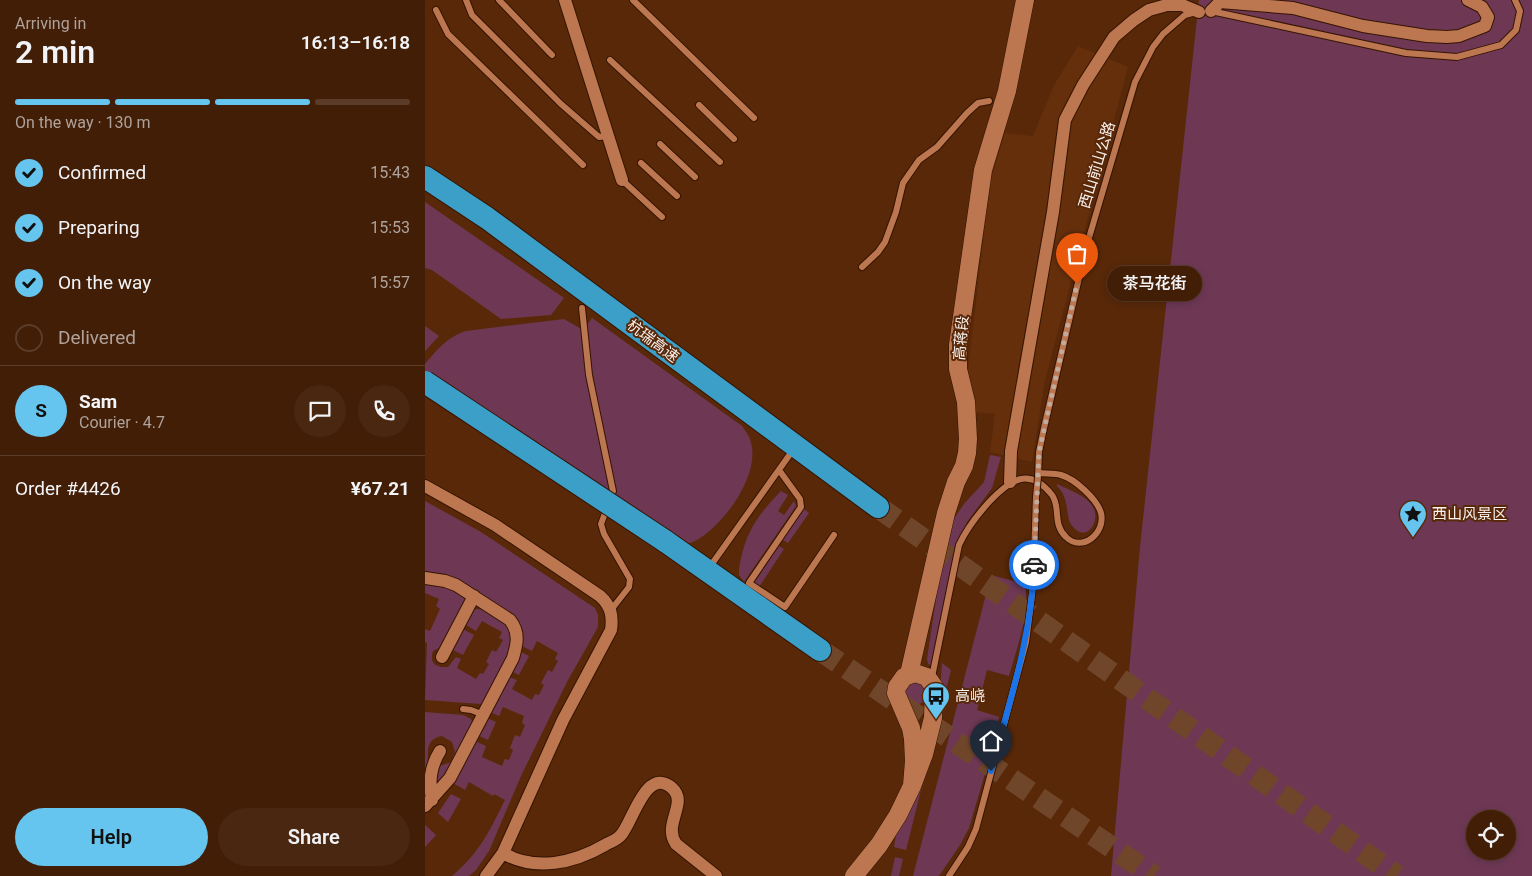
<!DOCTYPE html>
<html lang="en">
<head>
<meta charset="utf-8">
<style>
  :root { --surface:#421e07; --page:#492711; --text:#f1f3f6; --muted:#aea29b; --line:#5a3c28; --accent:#65c5ee }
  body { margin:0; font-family:Roboto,"Noto Sans SC",sans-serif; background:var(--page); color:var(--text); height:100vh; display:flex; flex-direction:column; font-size:19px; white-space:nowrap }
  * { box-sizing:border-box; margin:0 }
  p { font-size:16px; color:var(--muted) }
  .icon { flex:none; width:28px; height:28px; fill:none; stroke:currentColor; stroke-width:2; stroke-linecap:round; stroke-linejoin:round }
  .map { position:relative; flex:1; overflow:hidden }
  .panel { display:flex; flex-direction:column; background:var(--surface); width:425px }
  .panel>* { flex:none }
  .buttons { position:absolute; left:1041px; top:810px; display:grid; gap:10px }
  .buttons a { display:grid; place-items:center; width:50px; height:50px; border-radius:50%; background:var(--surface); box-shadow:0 2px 8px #0003,0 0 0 1px var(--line); font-size:25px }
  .pin { position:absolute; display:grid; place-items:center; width:42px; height:42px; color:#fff; margin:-51px -21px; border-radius:50% 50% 50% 0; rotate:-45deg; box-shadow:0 0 5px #0007 }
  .pin .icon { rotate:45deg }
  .courier { position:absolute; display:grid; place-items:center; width:50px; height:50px; margin:-25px; border:4px solid #1a73e8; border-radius:50%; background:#fff; color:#222; box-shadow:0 1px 6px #0007 }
  .bubble { position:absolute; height:35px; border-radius:18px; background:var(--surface); box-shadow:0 2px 8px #0003,0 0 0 1px var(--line); font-size:16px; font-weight:600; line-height:35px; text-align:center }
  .headline em { font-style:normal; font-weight:600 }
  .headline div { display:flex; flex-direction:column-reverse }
  .headline { display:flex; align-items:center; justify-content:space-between; height:85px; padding:0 15px }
  h1 { font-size:32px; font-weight:600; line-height:38px }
  .bar { display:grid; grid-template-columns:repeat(4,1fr); gap:8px 5px; align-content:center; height:60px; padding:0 15px }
  .bar i { height:6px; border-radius:4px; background:var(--line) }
  .bar .current { background:var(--accent) }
  .bar p { grid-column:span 4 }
  .line { display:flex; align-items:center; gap:12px; padding:0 15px; border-top:1px solid var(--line) }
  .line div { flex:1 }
  .round { display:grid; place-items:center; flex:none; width:52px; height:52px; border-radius:26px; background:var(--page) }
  ol { padding:0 15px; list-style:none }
  li { display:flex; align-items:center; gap:15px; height:55px }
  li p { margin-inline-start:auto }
  li .icon { padding:5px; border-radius:50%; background:var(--accent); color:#111; stroke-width:4 }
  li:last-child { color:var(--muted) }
  li i { width:28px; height:28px; border:2px solid var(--line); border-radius:50% }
  .cta { display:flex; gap:10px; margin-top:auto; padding:10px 15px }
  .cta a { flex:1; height:58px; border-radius:30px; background:var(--accent); color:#111; font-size:20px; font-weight:600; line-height:58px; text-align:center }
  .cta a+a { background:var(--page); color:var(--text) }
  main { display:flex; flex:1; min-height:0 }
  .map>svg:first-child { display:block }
  .built { fill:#652f0c }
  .green { fill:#6e3854; fill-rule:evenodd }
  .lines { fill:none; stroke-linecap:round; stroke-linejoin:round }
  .highway-tunnel { stroke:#70462b; stroke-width:22; stroke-dasharray:22 11; stroke-linecap:butt }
  .lane-casing { stroke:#351401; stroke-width:8 }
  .street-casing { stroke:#351401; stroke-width:14 }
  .secondary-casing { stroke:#351401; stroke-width:19 }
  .highway-casing { stroke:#351401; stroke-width:24 }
  .lane { stroke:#bc7650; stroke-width:6 }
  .street { stroke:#bc7650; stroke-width:12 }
  .secondary { stroke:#bc7650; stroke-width:18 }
  .highway { stroke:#3b9fc8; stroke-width:22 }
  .lane-bridge-casing { stroke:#351401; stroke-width:8; stroke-linecap:butt }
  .highway-bridge-casing { stroke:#351401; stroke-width:24; stroke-linecap:butt }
  .lane-bridge { stroke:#bc7650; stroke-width:6 }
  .highway-bridge { stroke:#3b9fc8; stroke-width:22 }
  .done { stroke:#c1ab9e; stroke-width:5; stroke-dasharray:0 9 }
  .route { stroke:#1a73e8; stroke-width:6 }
  .labels { text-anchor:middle; stroke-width:4; stroke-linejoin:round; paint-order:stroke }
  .street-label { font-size:15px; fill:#faf2ee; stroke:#582809 }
  .poi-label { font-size:15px; fill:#faf2ee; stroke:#582809; text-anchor:start }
</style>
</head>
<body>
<main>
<section class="panel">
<div class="headline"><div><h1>2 min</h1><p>Arriving in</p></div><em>16:13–16:18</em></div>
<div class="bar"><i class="current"></i><i class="current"></i><i class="current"></i><i></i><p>On the way · 130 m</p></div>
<ol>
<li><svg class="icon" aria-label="check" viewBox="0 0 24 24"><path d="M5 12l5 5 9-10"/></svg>Confirmed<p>15:43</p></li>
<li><svg class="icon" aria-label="check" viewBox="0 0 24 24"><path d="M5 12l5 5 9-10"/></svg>Preparing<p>15:53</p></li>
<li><svg class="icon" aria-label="check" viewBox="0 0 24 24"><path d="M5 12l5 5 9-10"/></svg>On the way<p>15:57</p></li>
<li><i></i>Delivered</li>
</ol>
<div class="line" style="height:90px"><b class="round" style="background:var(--accent);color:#111">S</b><div><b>Sam</b><p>Courier · 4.7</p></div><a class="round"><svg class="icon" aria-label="chat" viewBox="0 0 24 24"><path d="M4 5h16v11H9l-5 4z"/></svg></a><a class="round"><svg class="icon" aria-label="phone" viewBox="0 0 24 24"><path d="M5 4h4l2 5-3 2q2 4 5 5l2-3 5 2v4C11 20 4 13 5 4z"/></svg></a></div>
<div class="line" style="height:65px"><div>Order #4426</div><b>¥67.21</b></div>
<div class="cta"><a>Help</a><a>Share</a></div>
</section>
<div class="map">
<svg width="1107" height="876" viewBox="0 0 1107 876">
  <rect width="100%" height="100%" fill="#582809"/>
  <path class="built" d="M653 46 703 67 620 380 607 462 565 452 570 414 551 412 543 370 565 182 580 133 608 136 629 85Z"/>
  <path class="green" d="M774 0H1107V876H686L715 547ZM1050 819H1082V851H1050Z
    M0 202 139 298 126 315 76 319 7 270 0 268Z
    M167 318 317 426C321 432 325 437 326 443 336 477 293 534 263 544L0 372V364C13 349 21 338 41 331L139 319 158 330Z
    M0 326 14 336 0 351Z
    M565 455 576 457 567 488 542 522 533 541 508 662 506 665 503 664 502 659 514 579 528 520 539 504 559 482Z
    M632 484C641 488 660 496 666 504 678 518 663 543 649 528 638 517 647 501 632 486Z
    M356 491 363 495 353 511 359 515 369 501 371 506 319 582 314 575V569C320 533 331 517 356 491Z
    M0 501 56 532 170 608 173 615V627L142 682 96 776 64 851 51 870 44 876H27C55 852 64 832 80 800L69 794 68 796 44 782 40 790 28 783 50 741 61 746 57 757 77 766 80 759 84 760 88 750 85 748 90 735 95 737 100 725 97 723 99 716 78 707 74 716 65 712 84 677 92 680 87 689 107 700 110 694 114 695 119 685 116 683 123 670 127 672 133 661 130 659 133 653 112 641 107 651 95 645 96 629 0 574Z
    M379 509 384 513 363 543 358 540Z
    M354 546 359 549 334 587 329 583Z
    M566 575 600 584C605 614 592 647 584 676L562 670 552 710 574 717 559 777 544 828 535 845 514 876H488Z
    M0 582 20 585 39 595 40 599 20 645 8 651C4 663 11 668 23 667L31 657 36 659 32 668 51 679 55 673 58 674 64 664 61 662 67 650 71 652 78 640 74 638 77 632 57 621 51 631 38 623C40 620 41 616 44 613 54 601 76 620 86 626L90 642 60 702 55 704 0 700 2 643 0 642V629L5 631 15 609 11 606 14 599 0 593Z
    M36 628 49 635 38 655 28 650 26 647Z
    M94 651 104 656 94 675 86 671Z
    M517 663 526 670 481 850 469 847 471 835 479 821 515 690Z
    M486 679 502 686 501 699C496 705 490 706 483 703L478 688Z
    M0 712 38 715 46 719 49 726 11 790 12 767 26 762 30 752 27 742 17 736C0 739 3 752 3 766 3 777 1 788 0 798Z
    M62 718 71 722 63 740 52 735Z
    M26 794 36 799 23 822 13 813Z
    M0 825 11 835 0 847Z
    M470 857 478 859 474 876H466Z"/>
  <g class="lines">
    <path class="highway-tunnel" d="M453 507 972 876
      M395 650 729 876"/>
    <g class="lane-casing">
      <path id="lane" d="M41 0 47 15 136 104 174 137 183 136
        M74 0 127 55
        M208 0 329 118
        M11 10 23 34 158 165
        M786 11 981 53 1032 57 1076 45 1091 30 1095 11 1090 0
        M185 60 295 162
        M274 105 309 139
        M235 144 270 177
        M216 163 252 196
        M197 180 237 217
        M437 267 453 252 460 242 471 212 478 183 494 160 512 147 542 113 553 103 564 101
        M157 308 164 375 188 491 185 498
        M354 470 375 499 376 507 324 583 360 607 409 535
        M613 477 614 452 619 428 661 248 710 82 728 47 738 34 760 15 771 12
        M182 508 176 524 179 534 205 579 204 587 186 610
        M284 568 368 450
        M507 677 534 545C542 528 552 515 565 501 585 480 604 466 627 495 636 507 627 524 641 537 657 553 681 533 676 513 672 499 650 479 636 475 629 473 620 474 613 473
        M38 709 46 710 59 715
        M524 876 543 847 551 829 601 642 608 586 611 497"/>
    </g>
    <g class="street-casing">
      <path id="street" d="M140 0 197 180
        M786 11 795 2 868 8 938 26 1002 36 1022 37 1034 36 1060 26 1063 17 1057 7 1043 0
        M585 482 586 451 628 212 640 120 658 85 689 37 709 20 724 10 742 5H757L774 12
        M0 486 70 525 175 596C186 606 188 616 186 630L138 720 78 853 61 876
        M0 578 20 581 31 585 85 620C95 633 92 644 88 658L25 778 0 806
        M17 657 49 596
        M7 800C4 782 5 767 15 751
        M78 853C110 872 149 863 180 845 185 842 192 840 196 835 207 824 221 765 247 788 264 803 237 824 251 844L291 876"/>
    </g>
    <g class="secondary-casing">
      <path id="secondary" d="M484 674 521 513 531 482 539 466 542 453 543 439 541 402 533 369V345L558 170 582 91 600 0
        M429 876 454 845 473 815 487 786 499 754 508 718 509 687 502 677 490 673 479 677 472 687 471 693 486 728 488 739 489 761 487 786"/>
    </g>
    <g class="highway-casing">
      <path id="highway" d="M0 177 62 218 453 507
        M240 541 395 650"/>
    </g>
    <use href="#lane" class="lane"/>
    <use href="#street" class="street"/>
    <use href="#secondary" class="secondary"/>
    <use href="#highway" class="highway"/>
    <g class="lane-bridge-casing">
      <path id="lane-bridge" d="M611 497 613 477"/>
    </g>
    <g class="highway-bridge-casing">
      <path id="highway-bridge" d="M0 382 240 541"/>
    </g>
    <use href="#lane-bridge" class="lane-bridge"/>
    <use href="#highway-bridge" class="highway-bridge"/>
  </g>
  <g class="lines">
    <path class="done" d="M609 565 614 452 652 284"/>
    <path class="route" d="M566 771C584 703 607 636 609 565"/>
  </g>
  <defs>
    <g id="sight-pin" transform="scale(1.4375)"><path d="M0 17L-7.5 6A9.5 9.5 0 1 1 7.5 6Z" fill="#65c5ee" stroke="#582809"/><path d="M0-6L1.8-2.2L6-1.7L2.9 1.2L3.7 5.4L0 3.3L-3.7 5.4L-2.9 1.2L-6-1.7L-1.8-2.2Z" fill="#111"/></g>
    <g id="bus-pin" transform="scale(1.4375)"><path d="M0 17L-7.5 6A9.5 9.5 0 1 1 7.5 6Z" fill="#65c5ee" stroke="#582809"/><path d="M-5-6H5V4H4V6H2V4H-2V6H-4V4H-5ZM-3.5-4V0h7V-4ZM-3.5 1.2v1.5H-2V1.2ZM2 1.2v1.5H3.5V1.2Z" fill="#111"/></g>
  </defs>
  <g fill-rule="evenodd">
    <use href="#sight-pin" x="988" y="514"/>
    <use href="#bus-pin" x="511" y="696"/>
  </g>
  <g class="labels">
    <g class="street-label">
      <text transform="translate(672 165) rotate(-73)" y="5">西山前山公路</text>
      <text transform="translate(536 338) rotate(-85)" y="5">高蒋段</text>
      <text transform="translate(228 341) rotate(37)" y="5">杭瑞高速</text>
    </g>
    <g class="poi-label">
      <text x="1007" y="519">西山风景区</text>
      <text x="530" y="701">高峣</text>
    </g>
  </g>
</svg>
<div class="buttons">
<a><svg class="icon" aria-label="locate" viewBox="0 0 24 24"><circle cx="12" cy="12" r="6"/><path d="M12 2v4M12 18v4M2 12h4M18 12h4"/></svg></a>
</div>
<div class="pin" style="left:652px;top:284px;background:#ea580c"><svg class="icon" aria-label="bag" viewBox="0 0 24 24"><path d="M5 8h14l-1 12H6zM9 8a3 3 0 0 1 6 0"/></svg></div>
<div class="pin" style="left:566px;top:771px;background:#1f2937"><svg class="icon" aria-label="home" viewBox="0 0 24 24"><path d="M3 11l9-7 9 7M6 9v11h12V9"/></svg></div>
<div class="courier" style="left:609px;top:565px"><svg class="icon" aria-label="car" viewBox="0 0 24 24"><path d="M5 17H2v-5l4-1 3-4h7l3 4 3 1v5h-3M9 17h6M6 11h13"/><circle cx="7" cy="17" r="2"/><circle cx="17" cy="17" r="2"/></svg></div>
<div class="bubble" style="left:682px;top:266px;width:95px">茶马花街</div>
</div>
</main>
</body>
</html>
